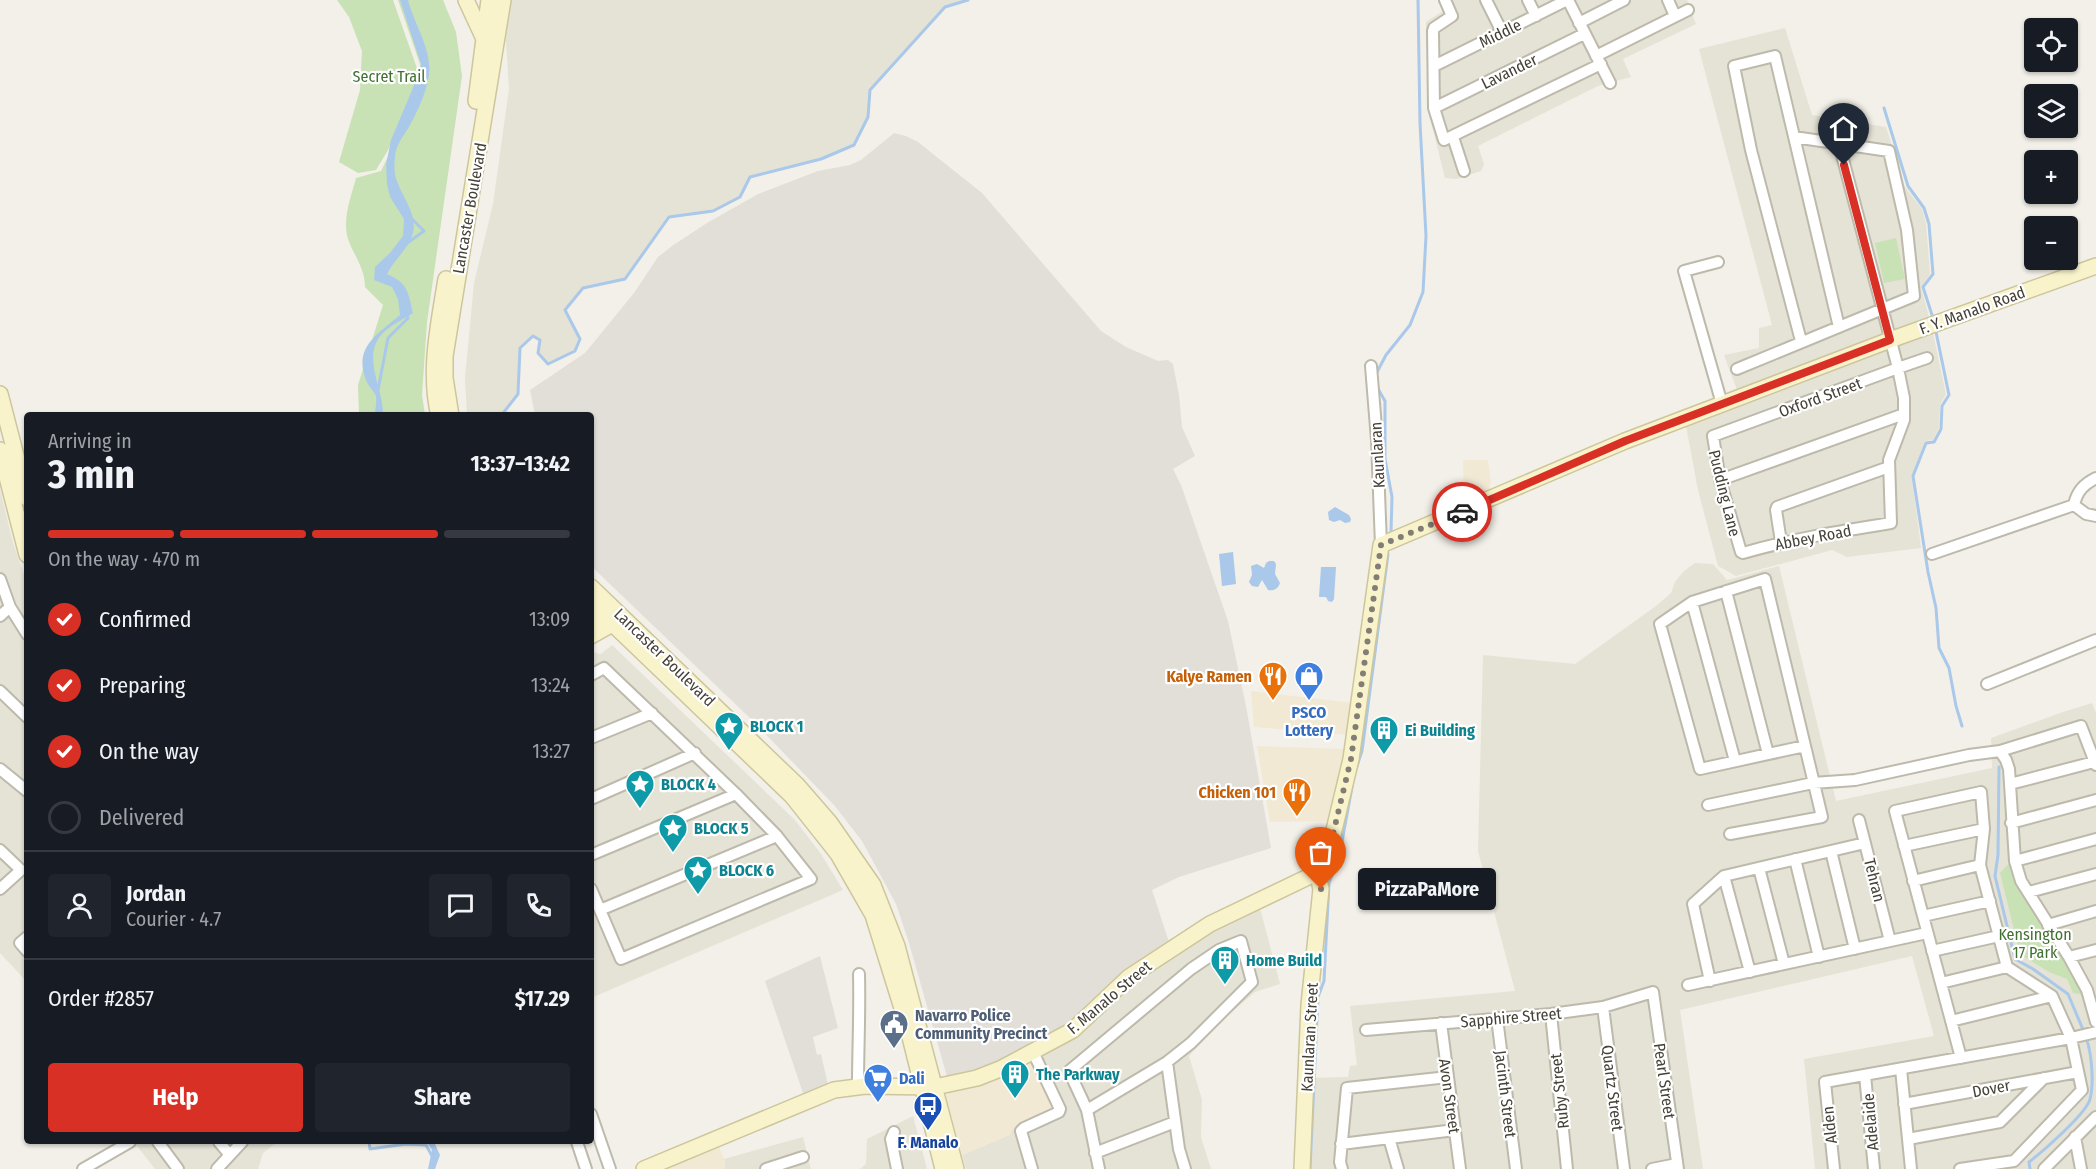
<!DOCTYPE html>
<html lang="en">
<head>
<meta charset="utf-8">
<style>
  :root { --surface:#171b24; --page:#20242c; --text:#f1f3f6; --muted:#9ea1a6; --line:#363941; --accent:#d93025 }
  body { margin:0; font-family:"Fira Sans Condensed",sans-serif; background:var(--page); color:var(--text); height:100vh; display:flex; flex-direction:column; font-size:22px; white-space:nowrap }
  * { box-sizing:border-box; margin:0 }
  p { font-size:20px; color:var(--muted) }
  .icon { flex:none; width:33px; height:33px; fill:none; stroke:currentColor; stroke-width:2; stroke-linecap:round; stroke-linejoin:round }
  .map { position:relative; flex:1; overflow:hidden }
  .drawer { position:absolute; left:24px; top:412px; width:570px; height:732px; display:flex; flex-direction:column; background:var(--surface); border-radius:6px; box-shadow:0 2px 4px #0004 }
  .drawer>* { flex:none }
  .controls { position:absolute; left:2024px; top:18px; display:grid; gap:12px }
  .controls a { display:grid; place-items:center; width:54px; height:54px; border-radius:6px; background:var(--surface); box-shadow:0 2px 4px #0004; font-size:30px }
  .pin { position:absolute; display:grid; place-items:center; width:51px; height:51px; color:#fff; margin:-62px -26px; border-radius:50% 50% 50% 0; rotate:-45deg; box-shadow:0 0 6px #0007 }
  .pin .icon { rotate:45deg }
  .courier { position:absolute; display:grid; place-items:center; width:60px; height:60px; margin:-30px; border:4px solid #d93025; border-radius:50%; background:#fff; color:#222; box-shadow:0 2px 8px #0007 }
  .bubble { position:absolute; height:42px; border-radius:6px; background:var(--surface); box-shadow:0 2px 4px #0004; font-size:20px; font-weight:700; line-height:42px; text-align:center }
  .summary em { font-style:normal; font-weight:700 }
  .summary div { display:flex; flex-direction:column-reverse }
  .summary { display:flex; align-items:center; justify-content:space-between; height:102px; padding:0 24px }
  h1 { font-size:39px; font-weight:700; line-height:45px }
  .bar { display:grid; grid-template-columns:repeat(4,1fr); gap:9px 6px; align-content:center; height:72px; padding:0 24px }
  .bar i { height:8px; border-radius:4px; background:var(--line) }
  .bar .active { background:var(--accent) }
  .bar p { grid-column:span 4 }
  .line { display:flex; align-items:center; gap:15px; padding:0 24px; border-top:2px solid var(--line) }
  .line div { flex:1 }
  .round { display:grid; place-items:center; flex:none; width:63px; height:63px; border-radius:6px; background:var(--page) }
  ol { padding:0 24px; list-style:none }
  li { display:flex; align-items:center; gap:18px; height:66px }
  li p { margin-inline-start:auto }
  li .icon { padding:6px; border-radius:50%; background:var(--accent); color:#fff; stroke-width:4 }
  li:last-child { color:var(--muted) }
  li i { width:33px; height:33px; border:3px solid var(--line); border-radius:50% }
  .cta { display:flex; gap:12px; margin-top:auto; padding:12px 24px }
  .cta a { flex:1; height:69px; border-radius:6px; background:var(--accent); color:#fff; font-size:24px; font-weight:700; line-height:69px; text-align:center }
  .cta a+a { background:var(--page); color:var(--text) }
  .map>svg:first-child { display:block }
  .residential { fill:#e5e3d6 }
  .commercial { fill:#f2e9d5 }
  .industrial { fill:#e2dfd9 }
  .green { fill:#c8e2b5 }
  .water { fill:#aac8e9 }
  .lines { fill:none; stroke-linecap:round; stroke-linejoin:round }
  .stream { stroke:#aac8e9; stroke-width:3 }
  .street-casing { stroke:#bdb9ab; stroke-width:14 }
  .secondary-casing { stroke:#cdc69c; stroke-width:18 }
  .street { stroke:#fff; stroke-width:10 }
  .secondary { stroke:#f9f3cb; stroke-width:15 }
  .done { stroke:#827e75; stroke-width:6; stroke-dasharray:0 10.8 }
  .route { stroke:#d93025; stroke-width:8 }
  .labels { text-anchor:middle; stroke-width:4.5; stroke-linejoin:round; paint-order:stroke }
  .street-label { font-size:16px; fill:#454137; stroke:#fff }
  .park-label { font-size:16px; fill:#417130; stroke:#fff }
  .food-label { font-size:16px; font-weight:bold; fill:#c56008; stroke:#fff; text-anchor:end }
  .shop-label { font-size:16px; font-weight:bold; fill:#366cbe; stroke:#fff }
  .culture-label { font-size:16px; font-weight:bold; fill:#0d838f; stroke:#fff; text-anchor:start }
  .service-label { font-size:16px; font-weight:bold; fill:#4e5e75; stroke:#fff; text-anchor:start }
  .transit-label { font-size:16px; font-weight:bold; fill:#164399; stroke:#fff }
</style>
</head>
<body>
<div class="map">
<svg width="2096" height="1169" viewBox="0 0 2096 1169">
  <rect width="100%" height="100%" fill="#f2f0e8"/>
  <path class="residential" d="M500 0H968L945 7 871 90 868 117 854 145 821 159 750 177 740 197 713 211 669 217 625 279 583 288 565 309 580 339 575 351 548 364 538 353 540 340 533 336 520 348 518 394 504 412V415L467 416 465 378 474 283 493 204 509 89 505 25Z
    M1438 0H1687L1696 24 1623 59 1631 77 1598 86 1478 146 1484 164 1481 171 1457 179 1445 178 1428 110 1426 22 1443 11Z
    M1785 28 1812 115 1886 127 1905 187 1922 209 1926 223 1930 274 1921 287 1929 317 1896 329 1901 345 1933 333 1946 394 1940 405 1939 428 1933 440 1925 441 1912 476 1921 548 1847 557 1832 550 1736 576 1718 566 1698 490 1686 426 1883 350 1878 336 1737 390 1724 355 1759 348V328L1772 325 1699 49Z
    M0 489 13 543 27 583V982L0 953Z
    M1695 563 1713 564 1727 580 1779 566 1836 801 1992 768 1991 738 2060 713 2092 703 2096 713V1169H1815L1804 1059 1934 1036 1912 956 1680 1010 1703 1169H1298L1305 1078 1348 1077 1350 1066 1357 1065 1350 1006 1515 991 1478 851 1483 655 1575 664 1656 606 1671 593 1675 582 1684 571Z
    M612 645 795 820 821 854 843 890 591 998V652L601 654Z
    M1260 908 1280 984 1255 992 1219 1023 1189 1056 1202 1100 1201 1137 1211 1169H966L962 1155 1009 1135 1012 1129 1061 1107 1038 1056 1089 1026 1134 981 1227 920Z
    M913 1116 927 1169H860L866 1164 867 1139Z
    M803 1137 811 1169H725L724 1159Z
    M134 1142H277L263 1153 258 1169H155Z"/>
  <path class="commercial" d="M1463 460H1488L1491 482 1487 496 1464 504Z
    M1251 691 1353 703 1350 735 1254 727Z
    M1257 746 1344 749 1335 795 1332 821 1270 822Z
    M1038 1056 1061 1107 1012 1129 1010 1135 962 1155 946 1096 950 1091Z
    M719 1147 724 1159 725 1169H661Z"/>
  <path class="industrial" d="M894 133 906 136 918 142 982 193 1101 331 1126 347 1158 361 1168 360 1173 364 1179 395 1182 427 1195 456 1173 469 1181 485 1228 621 1246 706 1271 848 1179 877 1152 890 1169 942 1075 1021 1017 1055 962 1077 948 1080 909 943 896 904 862 841 834 805 751 719 591 566V416L535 415 530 390 585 353 634 293 658 257 672 246 707 223 758 194 818 171 850 165 861 160Z
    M820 956 838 1028 813 1037 817 1055 821 1054 828 1085 804 1096 765 981Z"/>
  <path class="green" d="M337 0H393L420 77 423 73 398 0H443L456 32 462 76 427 322 422 395 425 415H359L358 385 383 305 365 287C365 268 354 256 348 239 342 219 351 197 356 178L381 171 406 119 411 102 388 150 376 170 358 173 339 162 360 90 362 51 349 17Z
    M1896 238 1905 279 1884 283 1875 243Z
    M2012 860 2079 983 2084 995 2073 993 2067 979 2049 972 2020 954 2000 873Z"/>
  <path class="water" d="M400 0H408C414 24 432 49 429 74 427 91 418 110 410 125 404 136 395 145 395 158 394 165 394 175 397 181 403 199 419 216 412 236 408 249 393 261 387 274 408 283 408 292 413 313 404 319 393 324 385 331 359 354 384 388 383 415H375C375 410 377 402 376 396 374 391 368 386 366 380 353 347 378 334 400 315L398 299 392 287 374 280 375 267 390 253 403 236 404 219 390 197 387 184 386 165 391 140 418 76 421 64Z
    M1335 507 1349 515 1351 519 1350 522 1345 523 1340 520 1334 522 1329 520 1328 512Z
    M1233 552 1236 584 1222 586 1219 554Z
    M1269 561H1274L1276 564 1275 574 1280 583C1278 589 1274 591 1268 590L1262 580 1258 587 1252 586 1249 582 1252 575 1251 566 1257 564 1264 568 1266 563Z
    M1321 567H1336L1334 599 1332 602 1328 601 1326 597H1319Z
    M427 1142H434L440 1155 435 1169H428L432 1150Z"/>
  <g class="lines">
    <path class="stream" d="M1884 108 1908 186 1924 208 1929 224 1933 274 1923 287 1932 315
      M406 244 424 231 411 218
      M1936 332 1949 395 1942 406 1941 429 1934 442 1926 443 1913 476 1928 572 1936 608 1939 648 1949 668 1956 706 1962 726
      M1376 374 1386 355 1410 325 1423 292 1426 236 1420 123 1418 0
      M1377 387 1385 401V459L1392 497 1391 532
      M378 390 388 338 408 318 407 313
      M504 416V412L518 394 520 348 533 336 540 340 538 353 548 364 575 351 580 339 565 310 583 288 625 279 669 217 713 211 740 197 750 177 821 159 854 145 868 117 870 90 945 7 968 0
      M1999 767 1998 855 1995 876 2015 959 2033 969 2068 994 2084 1032
      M1356 769 1362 751 1388 554
      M369 1142 370 1149 406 1144 426 1145 432 1156
      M1310 1169 1318 997 1324 981 1329 883 1339 858 1352 787
      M2030 1169 2029 1162C2042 1152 2087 1113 2090 1099 2094 1084 2092 1053 2086 1038"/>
    <g class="street-casing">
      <path id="street" d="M1445 0 1452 16 1434 28 1433 31 1434 108 1444 140 1601 64
        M1486 0 1502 32
        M1528 0 1536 16
        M1568 0 1610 83
        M1668 0 1675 16
        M1579 23 1624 0
        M1596 56 1688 10
        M1434 66 1567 0
        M1434 108 1584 34
        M1453 137 1464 171
        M1839 144 1898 368 1904 398V420L1889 460 1891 523C1841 531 1792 539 1743 553L1741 552 1720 480 1713 436 1898 368 1927 358
        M1718 262 1684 271 1722 404
        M1801 341 1751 150 1734 66 1775 56 1839 327
        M1371 366 1377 440 1381 545
        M1737 369 1914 296 1907 230 1889 151 1794 137
        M1720 480 1904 414
        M2074 505C2077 491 2084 484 2096 478
        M2074 505 2086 514 2096 516
        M1781 542 1776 510 1777 507 1889 467
        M1932 554 2074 505
        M0 579 10 607 27 634
        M1726 591 1768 754
        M1692 602 1735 761
        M0 616 10 607
        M591 675 604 668 736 794 777 836 811 879 621 959 591 889
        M1987 684 2096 640
        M0 691 27 717
        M591 738 652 713
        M2000 751 2081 726 2096 765
        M0 769 27 791
        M2010 784 2094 762
        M591 799 695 753
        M1708 805 1813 783 1855 780 1969 755 2000 751 2006 760 2009 769 2015 861 2021 881 2069 957 2087 990 2096 1022
        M1859 820 1890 941
        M2011 823 2096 800
        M1730 834 1822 817 1765 579 1692 602 1660 624 1700 769 1805 746
        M1904 846 1984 829
        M0 850 21 870 0 889
        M1831 851 1855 949
        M591 855 736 794
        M1795 859 1819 957
        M2015 861 2096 839
        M1759 868 1784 964
        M1724 876 1750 972
        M1913 881 1980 865
        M2029 892 2096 874
        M600 910 777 836
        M1923 916 1990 901
        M2048 925 2096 911
        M27 937 20 943 27 951
        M1932 951 1999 936
        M2069 957 2096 950
        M1710 981 1693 904 1724 876 1865 843
        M1941 983 2007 967
        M1688 985 1927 933
        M1603 1007 1624 1169
        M1551 1014 1567 1169
        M1497 1018 1516 1169
        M1951 1021 2052 996
        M1441 1023 1460 1169
        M1366 1030 1551 1014 1603 1007 1653 992 1678 1169
        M1167 1062 1179 1149 1185 1169
        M1901 1069 1911 1169
        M1865 1075 1874 1169
        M858 1086C858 1049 860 1012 859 974
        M1904 1104 2078 1072
        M1087 1110 1167 1062 1191 1043 1252 982 1241 941 1219 950 1191 969 1069 1071 1087 1110 1099 1169
        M591 1114 610 1169
        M894 1132 891 1139 897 1169
        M2075 1137 2081 1169
        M1389 1138 1398 1169
        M1908 1139 2000 1122 2044 1078
        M158 1142 178 1169
        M219 1142 230 1155
        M577 1142 586 1169
        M1341 1144 1455 1130
        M1095 1153 1175 1122
        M83 1169 130 1142
        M217 1169 242 1142
        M766 1169 803 1157
        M1032 1169 1021 1131 1024 1128 1059 1112 1060 1109 1033 1052
        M1342 1169 1340 1162 1347 1088 1448 1077
        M1652 1169 1677 1164
        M1834 1169 1825 1082 2071 1038 2096 1032
        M1960 1169 2014 1161 2082 1090 2071 1038 2052 996 2007 967 1980 865 1984 829 1981 792 1895 811 1961 1058
        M2044 1169 2096 1117"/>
    </g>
    <g class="secondary-casing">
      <path id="secondary" d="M466 0 485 41
        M476 101 489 0
        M0 394 27 498
        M439 416C428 371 439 323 446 279
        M451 416 445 378V356L503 0
        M0 450 27 555
        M591 587 797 785 830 823 873 885 897 946 956 1169
        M591 603 792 796 838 854 873 915 906 1021 943 1169
        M591 623 605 616H614
        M591 636 621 619
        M644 1169 834 1090 865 1086 935 1087 977 1078 1000 1069 1073 1030 1129 977 1210 924 1308 877 1317 869 1329 851 1351 759 1381 545 1625 441 1890 340 2096 266
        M1302 1169 1309 1005 1321 889 1319 880 1313 873"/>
    </g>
    <use href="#street" class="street"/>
    <use href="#secondary" class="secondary"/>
  </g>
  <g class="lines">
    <path class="done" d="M1321 889 1319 880 1313 873 1324 861 1329 851 1351 759 1381 545 1462 512"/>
    <path class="route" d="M1462 512 1625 441 1890 340 1844 165"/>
  </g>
  <defs>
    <g id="restaurant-pin" transform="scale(1.5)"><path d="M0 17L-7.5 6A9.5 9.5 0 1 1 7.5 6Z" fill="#e8710a" stroke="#fff"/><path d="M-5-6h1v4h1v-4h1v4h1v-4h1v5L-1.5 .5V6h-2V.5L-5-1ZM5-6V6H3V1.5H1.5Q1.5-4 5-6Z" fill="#fff"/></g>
    <g id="shop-pin" transform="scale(1.5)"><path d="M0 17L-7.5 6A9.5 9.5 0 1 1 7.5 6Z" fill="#3f7fe0" stroke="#fff"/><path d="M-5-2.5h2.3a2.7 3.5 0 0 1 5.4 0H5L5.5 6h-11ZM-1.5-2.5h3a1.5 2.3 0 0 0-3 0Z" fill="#fff"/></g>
    <g id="sight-pin" transform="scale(1.5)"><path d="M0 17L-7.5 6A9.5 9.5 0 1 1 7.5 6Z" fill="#0f9aa8" stroke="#fff"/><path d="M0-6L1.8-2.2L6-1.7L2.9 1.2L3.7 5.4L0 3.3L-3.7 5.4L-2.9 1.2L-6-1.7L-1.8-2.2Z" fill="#fff"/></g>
    <g id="building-pin" transform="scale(1.5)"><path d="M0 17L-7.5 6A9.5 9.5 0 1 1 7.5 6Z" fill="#0f9aa8" stroke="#fff"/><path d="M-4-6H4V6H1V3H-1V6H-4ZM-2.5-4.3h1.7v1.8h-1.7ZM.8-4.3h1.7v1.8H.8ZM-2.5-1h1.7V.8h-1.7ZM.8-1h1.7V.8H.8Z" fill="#fff"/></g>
    <g id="civic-pin" transform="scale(1.5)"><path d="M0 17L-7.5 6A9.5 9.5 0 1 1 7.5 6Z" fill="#5c6f8a" stroke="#fff"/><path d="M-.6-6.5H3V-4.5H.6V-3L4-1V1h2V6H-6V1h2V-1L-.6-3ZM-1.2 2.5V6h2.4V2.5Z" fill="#fff"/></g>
    <g id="supermarket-pin" transform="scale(1.5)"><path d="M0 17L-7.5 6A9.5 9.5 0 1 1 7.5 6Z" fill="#3f7fe0" stroke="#fff"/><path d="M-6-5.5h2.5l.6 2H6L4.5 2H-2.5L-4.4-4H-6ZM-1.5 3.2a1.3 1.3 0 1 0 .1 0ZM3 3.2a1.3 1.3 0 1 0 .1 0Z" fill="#fff"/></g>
    <g id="bus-pin" transform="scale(1.5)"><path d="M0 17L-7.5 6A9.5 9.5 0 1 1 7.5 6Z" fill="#1a4fb4" stroke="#fff"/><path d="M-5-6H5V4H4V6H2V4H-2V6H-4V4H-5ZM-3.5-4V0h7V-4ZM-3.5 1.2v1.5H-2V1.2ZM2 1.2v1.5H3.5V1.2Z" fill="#fff"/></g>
  </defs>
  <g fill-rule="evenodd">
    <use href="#restaurant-pin" x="1273" y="676"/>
    <use href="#shop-pin" x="1309" y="676"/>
    <use href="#sight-pin" x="729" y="726"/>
    <use href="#building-pin" x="1384" y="730"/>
    <use href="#sight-pin" x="640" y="784"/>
    <use href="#restaurant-pin" x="1297" y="792"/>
    <use href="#sight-pin" x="673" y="828"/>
    <use href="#sight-pin" x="698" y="870"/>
    <use href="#building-pin" x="1225" y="960"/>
    <use href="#civic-pin" x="894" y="1024"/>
    <use href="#building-pin" x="1015" y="1074"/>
    <use href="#supermarket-pin" x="878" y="1078"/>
    <use href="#bus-pin" x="928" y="1106"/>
  </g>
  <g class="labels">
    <g class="street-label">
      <text transform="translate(1500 33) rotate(-26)" y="6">Middle</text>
      <text transform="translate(1509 71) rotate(-26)" y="6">Lavander</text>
      <text transform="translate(469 208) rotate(-80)" y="6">Lancaster Boulevard</text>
      <text transform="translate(1972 310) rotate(-20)" y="6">F. Y. Manalo Road</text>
      <text transform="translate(1820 397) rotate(-20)" y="6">Oxford Street</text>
      <text transform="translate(1377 455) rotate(-93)" y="6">Kaunlaran</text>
      <text transform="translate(1725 493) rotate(76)" y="6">Pudding Lane</text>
      <text transform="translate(1813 537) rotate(-11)" y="6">Abbey Road</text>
      <text transform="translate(665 657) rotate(44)" y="6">Lancaster Boulevard</text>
      <text transform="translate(1875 880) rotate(76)" y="6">Tehran</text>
      <text transform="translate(1109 997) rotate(-40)" y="6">F. Manalo Street</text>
      <text transform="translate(1511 1017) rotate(-5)" y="6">Sapphire Street</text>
      <text transform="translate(1309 1037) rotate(-87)" y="6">Kaunlaran Street</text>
      <text transform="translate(1665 1081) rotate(82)" y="6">Pearl Street</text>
      <text transform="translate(1613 1088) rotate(83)" y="6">Quartz Street</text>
      <text transform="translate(1991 1088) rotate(-11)" y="6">Dover</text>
      <text transform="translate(1559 1091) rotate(-96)" y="6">Ruby Street</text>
      <text transform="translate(1506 1094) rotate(83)" y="6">Jacinth Street</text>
      <text transform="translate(1450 1096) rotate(82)" y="6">Avon Street</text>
      <text transform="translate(1870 1122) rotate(-95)" y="6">Adelaide</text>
      <text transform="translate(1829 1125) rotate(-96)" y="6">Alden</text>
    </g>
    <g class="park-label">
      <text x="389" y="82">Secret Trail</text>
      <text x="2035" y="940">Kensington<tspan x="2035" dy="18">17 Park</tspan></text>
    </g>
    <g class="food-label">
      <text x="1252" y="682">Kalye Ramen</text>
      <text x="1276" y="798">Chicken 101</text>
    </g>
    <g class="shop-label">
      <text x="1309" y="718">PSCO<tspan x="1309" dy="18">Lottery</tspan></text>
      <text x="899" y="1084" text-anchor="start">Dali</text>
    </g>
    <g class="culture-label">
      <text x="750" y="732">BLOCK 1</text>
      <text x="1405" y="736">Ei Building</text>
      <text x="661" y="790">BLOCK 4</text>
      <text x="694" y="834">BLOCK 5</text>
      <text x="719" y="876">BLOCK 6</text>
      <text x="1246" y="966">Home Build</text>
      <text x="1036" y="1080">The Parkway</text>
    </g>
    <g class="service-label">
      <text x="915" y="1021">Navarro Police<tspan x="915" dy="18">Community Precinct</tspan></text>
    </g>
    <g class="transit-label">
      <text x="928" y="1148">F. Manalo</text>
    </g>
  </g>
</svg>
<div class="controls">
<a><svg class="icon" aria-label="locate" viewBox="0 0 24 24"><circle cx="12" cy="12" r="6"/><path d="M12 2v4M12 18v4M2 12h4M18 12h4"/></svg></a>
<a><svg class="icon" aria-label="layers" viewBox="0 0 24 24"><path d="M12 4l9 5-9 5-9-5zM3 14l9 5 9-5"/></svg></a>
<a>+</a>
<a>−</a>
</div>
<div class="pin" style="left:1321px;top:889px;background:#ea580c"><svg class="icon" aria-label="bag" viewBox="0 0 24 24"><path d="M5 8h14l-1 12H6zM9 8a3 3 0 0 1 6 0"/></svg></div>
<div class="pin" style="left:1844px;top:165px;background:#1f2937"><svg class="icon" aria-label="home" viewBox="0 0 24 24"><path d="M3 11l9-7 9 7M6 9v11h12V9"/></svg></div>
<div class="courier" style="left:1462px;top:512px"><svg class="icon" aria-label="car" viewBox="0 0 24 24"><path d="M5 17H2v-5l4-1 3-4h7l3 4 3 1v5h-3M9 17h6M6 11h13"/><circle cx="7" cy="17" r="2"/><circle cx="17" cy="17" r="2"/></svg></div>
<div class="bubble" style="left:1358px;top:868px;width:138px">PizzaPaMore</div>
<section class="drawer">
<div class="summary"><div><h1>3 min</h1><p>Arriving in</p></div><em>13:37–13:42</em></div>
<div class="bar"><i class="active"></i><i class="active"></i><i class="active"></i><i></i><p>On the way · 470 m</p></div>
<ol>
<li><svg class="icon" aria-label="check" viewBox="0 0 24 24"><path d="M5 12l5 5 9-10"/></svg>Confirmed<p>13:09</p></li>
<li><svg class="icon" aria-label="check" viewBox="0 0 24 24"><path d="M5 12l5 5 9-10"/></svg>Preparing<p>13:24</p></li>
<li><svg class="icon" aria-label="check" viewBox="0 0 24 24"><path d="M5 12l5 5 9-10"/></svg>On the way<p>13:27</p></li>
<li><i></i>Delivered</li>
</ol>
<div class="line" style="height:108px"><a class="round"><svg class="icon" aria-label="person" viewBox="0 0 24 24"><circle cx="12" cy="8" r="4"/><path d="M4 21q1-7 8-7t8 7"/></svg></a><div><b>Jordan</b><p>Courier · 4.7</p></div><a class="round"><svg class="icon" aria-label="chat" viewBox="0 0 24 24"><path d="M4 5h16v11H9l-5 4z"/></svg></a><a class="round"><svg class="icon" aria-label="phone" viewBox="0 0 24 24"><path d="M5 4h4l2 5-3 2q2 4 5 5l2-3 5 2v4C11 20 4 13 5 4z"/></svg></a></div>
<div class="line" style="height:78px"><div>Order #2857</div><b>$17.29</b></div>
<div class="cta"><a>Help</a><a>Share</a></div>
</section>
</div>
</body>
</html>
